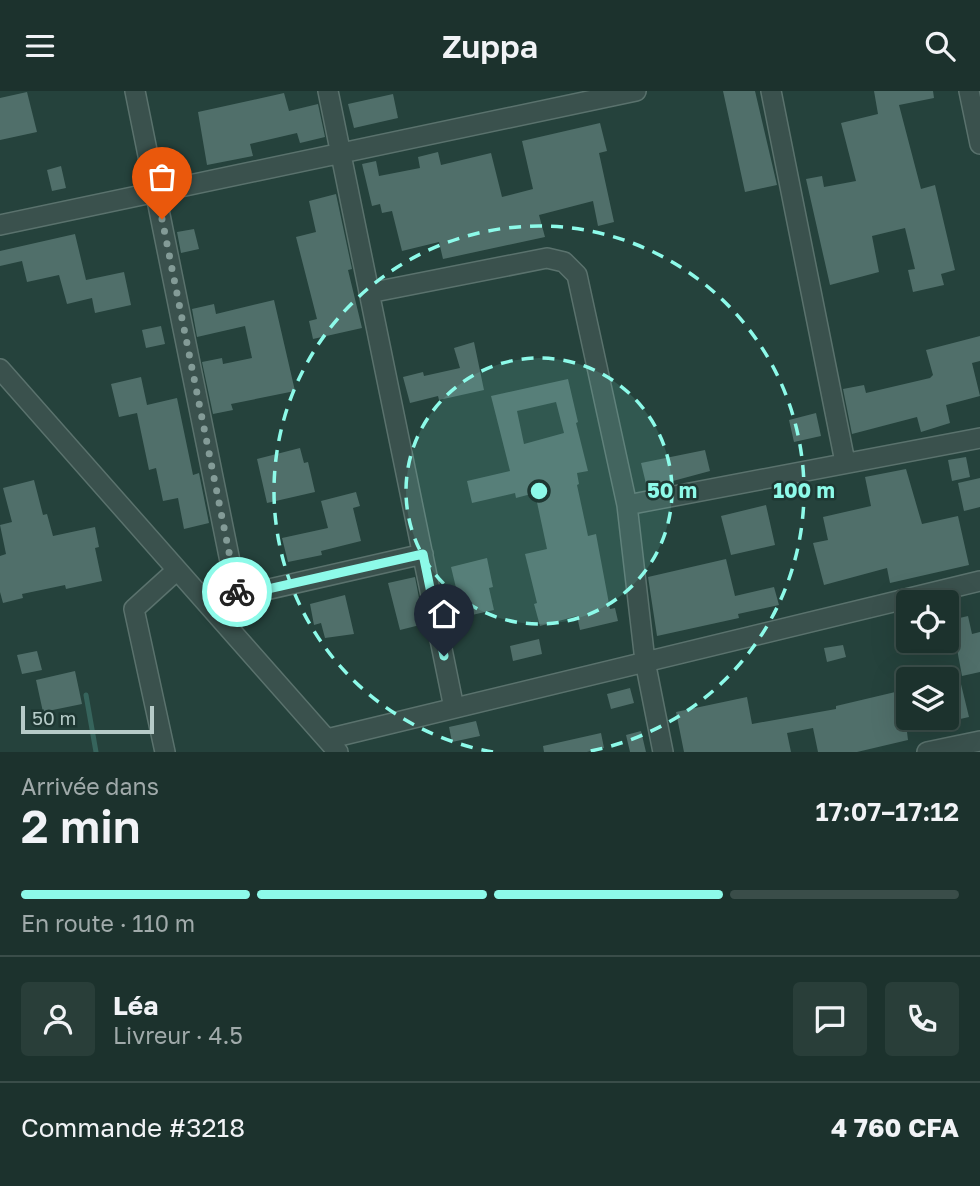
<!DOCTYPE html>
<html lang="fr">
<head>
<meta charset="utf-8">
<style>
  :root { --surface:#1c322d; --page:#293e39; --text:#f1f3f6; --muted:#a0aaaa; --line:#3a4d49; --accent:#8dfae9 }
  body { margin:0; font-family:"Golos Text",sans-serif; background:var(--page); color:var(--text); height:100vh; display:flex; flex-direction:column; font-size:26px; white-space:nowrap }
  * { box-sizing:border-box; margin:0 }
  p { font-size:23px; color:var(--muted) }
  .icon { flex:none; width:38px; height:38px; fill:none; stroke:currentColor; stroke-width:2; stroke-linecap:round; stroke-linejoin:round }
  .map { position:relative; height:661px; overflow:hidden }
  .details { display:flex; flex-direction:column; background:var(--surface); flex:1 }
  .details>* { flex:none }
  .tools { position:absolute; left:896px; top:499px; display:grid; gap:14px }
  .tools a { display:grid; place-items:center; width:63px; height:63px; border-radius:7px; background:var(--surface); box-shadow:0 7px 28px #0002,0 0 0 2px var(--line); font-size:35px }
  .scale { position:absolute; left:21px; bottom:18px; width:133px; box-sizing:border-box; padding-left:7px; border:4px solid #b6cbc8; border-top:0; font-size:19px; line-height:24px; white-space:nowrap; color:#b6cbc8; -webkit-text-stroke:5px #1e3732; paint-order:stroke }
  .pin { position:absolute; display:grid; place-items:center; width:60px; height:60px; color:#fff; margin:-72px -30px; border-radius:50% 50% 50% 0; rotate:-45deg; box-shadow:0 0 7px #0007 }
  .pin .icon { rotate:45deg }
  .courier { position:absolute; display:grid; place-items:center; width:70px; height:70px; margin:-35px; border:5px solid #8dfae9; border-radius:50%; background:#fff; color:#222; box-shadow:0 2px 9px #0007 }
  .headline em { font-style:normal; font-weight:600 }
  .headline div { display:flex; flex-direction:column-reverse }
  .headline { display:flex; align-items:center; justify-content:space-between; height:119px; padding:0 21px }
  h1 { font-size:46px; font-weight:600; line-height:52px }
  .bar { display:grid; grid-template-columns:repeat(4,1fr); gap:10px 7px; align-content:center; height:84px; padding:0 21px }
  .bar i { height:9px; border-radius:5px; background:var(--line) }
  .bar .active { background:var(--accent) }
  .bar p { grid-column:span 4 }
  .line { display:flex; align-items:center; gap:18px; padding:0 21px; border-top:2px solid var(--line) }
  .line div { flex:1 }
  .round { display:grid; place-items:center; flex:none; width:74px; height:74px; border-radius:7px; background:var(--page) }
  header { display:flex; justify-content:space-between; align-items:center; height:91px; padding:0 21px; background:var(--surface); font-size:32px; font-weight:600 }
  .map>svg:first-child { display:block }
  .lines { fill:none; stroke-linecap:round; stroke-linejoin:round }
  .stream { stroke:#36645c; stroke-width:5 }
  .building { fill:#506f6a; fill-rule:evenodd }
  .street-casing { stroke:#5a726d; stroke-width:22 }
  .street { stroke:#3a514d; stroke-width:19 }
  .done { stroke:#839b97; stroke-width:7; stroke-dasharray:0 12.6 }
  .route { stroke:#8dfae9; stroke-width:9 }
  .ring { fill:none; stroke:#8dfae9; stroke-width:3.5; stroke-dasharray:12 9 }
  .centre { fill:#8dfae9; stroke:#1e3732; stroke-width:3.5 }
  .ring-label { font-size:21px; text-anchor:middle; font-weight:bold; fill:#8dfae9; stroke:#1e3732; stroke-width:5; stroke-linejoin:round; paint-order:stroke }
</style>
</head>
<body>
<header><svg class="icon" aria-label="menu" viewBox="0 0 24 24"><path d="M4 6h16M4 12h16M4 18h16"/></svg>Zuppa<svg class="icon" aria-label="search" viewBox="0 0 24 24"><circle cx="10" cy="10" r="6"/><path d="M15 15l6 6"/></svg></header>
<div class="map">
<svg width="980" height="661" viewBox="0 0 980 661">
  <rect width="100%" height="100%" fill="#25423c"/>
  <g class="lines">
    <path class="stream" d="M86 604 96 661"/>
  </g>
  <path class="building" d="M723 0H755L777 94 745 101Z
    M874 0H933L934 7 899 14 921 98 935 94 955 179 941 183 944 194 913 201 908 179 915 178 905 137 872 145 879 181 830 194 806 88 822 85 824 96 856 90 841 32 878 23Z
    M27 1 37 41 0 49V7Z
    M284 2 289 20 318 13 325 46 300 52 297 42 250 53 253 65 207 74 198 21Z
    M393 3 398 27 354 37 348 13Z
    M600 32 607 60 599 62 614 131 598 135 593 110 539 124 545 146 443 168 439 151 402 160 392 120 382 122 380 113 372 115 362 73 376 70 379 85 420 77 418 66 438 61 441 74 491 62 502 106 533 98 522 50Z
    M61 75 66 97 52 100 47 79Z
    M336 103 352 178 348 179 362 237 313 248 309 230 317 228 296 146 316 141 309 110Z
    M194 138 199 158 181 162 177 141Z
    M75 143 86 189 124 181 131 214 95 222 92 207 67 213 59 184 27 191 22 170 0 175V160Z
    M274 209 295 300 231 313 233 319 213 323 202 271 222 267 223 273 252 267 245 235 197 246 192 218 214 213 216 223Z
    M161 235 165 253 146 257 142 239Z
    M980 245V270L972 272 980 305 946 314 950 332 921 341 917 326 852 343 843 298 864 294 866 302 930 287 933 284 926 259Z
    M474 251 484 299 439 309 438 305 410 312 403 286 423 281 424 285 460 277 454 257Z
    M141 286 147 314 177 307 193 384 199 382 209 432 184 438 178 407 163 410 156 377 149 379 137 322 119 326 111 293Z
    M568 288 578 331 576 332 588 380 577 382 579 393 577 394 588 445 596 443 610 518 615 517 618 530 580 539 577 525 540 535 534 513 537 512 525 463 547 458 535 402 516 407 515 402 472 412 467 390 510 380 491 305ZM556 311 564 342 524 353 517 320Z
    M816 322 821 345 794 351 789 329Z
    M300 357 304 372 308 371 315 401 267 412 257 368Z
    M705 359 710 380 647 397 641 372Z
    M966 366 970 386 952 390 948 369Z
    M906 378 922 433 958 425 969 474 890 492 887 477 824 494 813 452 828 449 823 426 871 415 865 386Z
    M980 387V416L964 420 958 392Z
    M34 389 43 424 47 423 53 445 95 436 99 456 95 457 102 490 66 498 65 494 22 503 23 507 3 512 0 501V465L6 463 0 434 12 431 3 397Z
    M356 401 360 415 353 417 361 450 321 460 322 464 288 471 282 447 328 437 321 410Z
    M766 414 775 454 731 464 721 425Z
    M487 467 493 496 489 497 494 519 463 526 451 476Z
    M726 468 735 505 774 496 779 514 738 523 739 527 657 545 648 486Z
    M415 486 424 533 400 539 388 492Z
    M345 504 354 543 325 547 321 532 314 534 310 513Z
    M968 525 972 543 980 541V581L962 585 957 558 952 559 951 552 947 553V530Z
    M539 548 542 563 513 570 510 555Z
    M843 554 846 566 827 571 824 557Z
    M37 560 42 579 22 583 17 564Z
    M75 580 82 613 43 621 36 589Z
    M960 589 969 626 947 631V592Z
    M630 597 634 612 611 618 607 603Z
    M908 598V626H942L943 632 907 641 908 649 857 661H818L813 637 787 642 791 661H684L676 621 747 606 752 633 836 618V615Z
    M476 630 480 645 452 651 449 636Z
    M641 640 646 661H630L626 644Z
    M601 642 604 657 587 661H544L543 655Z"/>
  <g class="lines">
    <g class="street-casing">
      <path id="street" d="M135 0 237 505
        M328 0 454 617
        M771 0 845 371
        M969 0 980 53
        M0 134 636 0
        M369 202 547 167 564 171 577 184 627 414 645 570 663 661
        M0 278 338 661
        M627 414 980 347
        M226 508 423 463
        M327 648 980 490
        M165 661 134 518 177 479
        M927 661 980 650"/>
    </g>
    <use href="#street" class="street"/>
  </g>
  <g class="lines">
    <path class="done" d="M162 128 237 501"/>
    <path class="route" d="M237 501V505L423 463 444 565"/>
  </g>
  <circle cx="539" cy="400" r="133" fill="#8dfae9" fill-opacity=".12"/>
  <g class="ring">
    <circle cx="539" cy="400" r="133"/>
    <path d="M493 661A265 265 0 1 1 585 661"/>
  </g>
  <circle cx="539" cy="400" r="10" class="centre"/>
  <g class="ring-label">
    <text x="672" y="407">50 m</text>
    <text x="804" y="407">100 m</text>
  </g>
</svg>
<div class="tools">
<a><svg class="icon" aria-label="locate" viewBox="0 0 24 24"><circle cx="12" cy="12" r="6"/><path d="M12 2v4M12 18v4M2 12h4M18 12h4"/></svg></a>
<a><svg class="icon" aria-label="layers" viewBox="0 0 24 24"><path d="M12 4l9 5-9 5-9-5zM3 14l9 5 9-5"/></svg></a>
</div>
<div class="scale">50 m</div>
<div class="pin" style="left:162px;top:128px;background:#ea580c"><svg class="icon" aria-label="bag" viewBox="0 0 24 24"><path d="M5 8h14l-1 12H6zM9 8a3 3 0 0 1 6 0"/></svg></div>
<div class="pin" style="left:444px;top:565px;background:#1f2937"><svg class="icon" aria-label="home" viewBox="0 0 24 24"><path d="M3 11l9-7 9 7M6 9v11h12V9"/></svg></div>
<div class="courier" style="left:237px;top:501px"><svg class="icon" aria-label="bike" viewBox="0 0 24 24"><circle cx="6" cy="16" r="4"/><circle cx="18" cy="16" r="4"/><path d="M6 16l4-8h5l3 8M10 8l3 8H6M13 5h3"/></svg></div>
</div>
<section class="details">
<div class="headline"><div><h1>2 min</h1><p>Arrivée dans</p></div><em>17:07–17:12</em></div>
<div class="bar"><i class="active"></i><i class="active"></i><i class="active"></i><i></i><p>En route · 110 m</p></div>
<div class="line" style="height:126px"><a class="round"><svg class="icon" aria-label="person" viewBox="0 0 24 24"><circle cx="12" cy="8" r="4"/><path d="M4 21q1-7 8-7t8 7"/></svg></a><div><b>Léa</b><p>Livreur · 4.5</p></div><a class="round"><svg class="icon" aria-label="chat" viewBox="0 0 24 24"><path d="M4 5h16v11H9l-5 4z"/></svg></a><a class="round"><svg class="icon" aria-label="phone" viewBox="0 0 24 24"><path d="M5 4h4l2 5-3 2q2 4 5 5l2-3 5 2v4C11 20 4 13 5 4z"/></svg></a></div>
<div class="line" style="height:91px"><div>Commande #3218</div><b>4 760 CFA</b></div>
</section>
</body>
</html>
